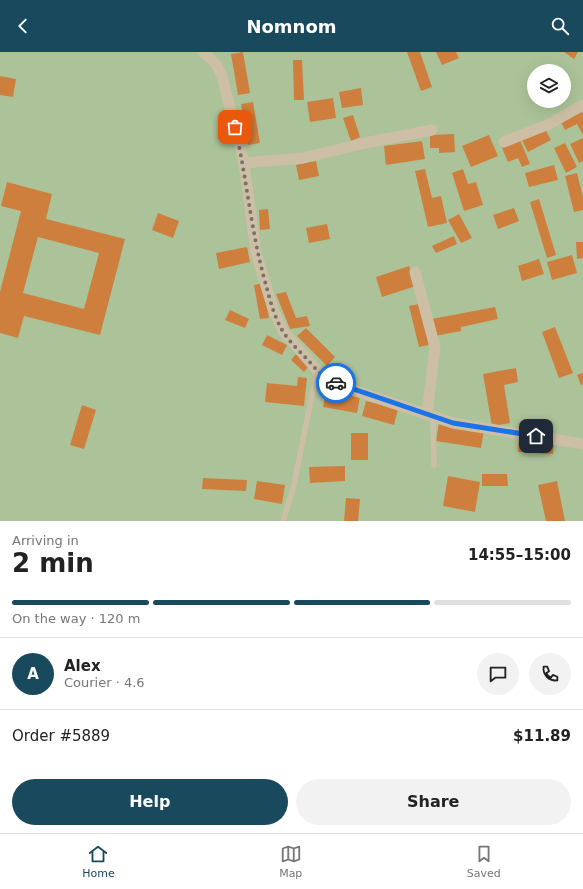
<!DOCTYPE html>
<html lang="en">
<head>
<meta charset="utf-8">
<style>
  :root { --surface:#fff; --page:#f2f2f2; --text:#222; --muted:#767676; --line:#e0e0e0; --accent:#19495c }
  body { margin:0; font-family:"DejaVu Sans",sans-serif; background:var(--page); color:var(--text); height:100vh; display:flex; flex-direction:column; font-size:15px; white-space:nowrap }
  * { box-sizing:border-box; margin:0 }
  p { font-size:13px; color:var(--muted) }
  .icon { flex:none; width:22px; height:22px; fill:none; stroke:currentColor; stroke-width:2; stroke-linecap:round; stroke-linejoin:round }
  .map { position:relative; height:469px; overflow:hidden }
  .drawer { display:flex; flex-direction:column; background:var(--surface); flex:1 }
  .drawer>* { flex:none }
  .buttons { position:absolute; left:527px; top:12px; display:grid; gap:8px }
  .buttons a { display:grid; place-items:center; width:44px; height:44px; border-radius:50%; background:var(--surface); box-shadow:0 4px 16px #0002; font-size:20px }
  .pin { position:absolute; display:grid; place-items:center; width:34px; height:34px; color:#fff; margin:-17px; border-radius:8px; box-shadow:0 2px 6px #0006 }
  .courier { position:absolute; display:grid; place-items:center; width:40px; height:40px; margin:-20px; border:3px solid #1a73e8; border-radius:50%; background:#fff; color:#222; box-shadow:0 1px 5px #0007 }
  .headline em { font-style:normal; font-weight:700 }
  .headline div { display:flex; flex-direction:column-reverse }
  .headline { display:flex; align-items:center; justify-content:space-between; height:68px; padding:0 12px }
  h1 { font-size:26px; font-weight:700; line-height:30px }
  .bar { display:grid; grid-template-columns:repeat(4,1fr); gap:6px 4px; align-content:center; height:48px; padding:0 12px }
  .bar i { height:5px; border-radius:3px; background:var(--line) }
  .bar .current { background:var(--accent) }
  .bar p { grid-column:span 4 }
  .line { display:flex; align-items:center; gap:10px; padding:0 12px; border-top:1px solid var(--line) }
  .line div { flex:1 }
  .round { display:grid; place-items:center; flex:none; width:42px; height:42px; border-radius:21px; background:var(--page) }
  .action { display:flex; gap:8px; margin-top:auto; padding:8px 12px }
  .action a { flex:1; height:46px; border-radius:24px; background:var(--accent); color:#fff; font-size:16px; font-weight:700; line-height:46px; text-align:center }
  .action a+a { background:var(--page); color:var(--text) }
  header { display:flex; justify-content:space-between; align-items:center; height:52px; padding:0 12px; background:var(--accent); color:#fff; font-size:18px; font-weight:700 }
  .tabs { display:flex; justify-content:space-around; align-items:center; height:56px; border-top:1px solid var(--line); background:var(--surface); font-size:11px; color:var(--muted) }
  .tabs a { display:grid; justify-items:center; gap:2px }
  .tabs .current { color:var(--accent) }
  .map>svg:first-child { display:block }
  .green { fill:#acc399; fill-rule:evenodd }
  .building { fill:#ce7f3d; fill-rule:evenodd }
  .lines { fill:none; stroke-linecap:round; stroke-linejoin:round }
  .service { stroke:#ccbfa5; stroke-width:5.5 }
  .minor { stroke:#ccbfa5; stroke-width:11 }
  .done { stroke:#797266; stroke-width:4; stroke-dasharray:0 7.2 }
  .route { stroke:#1a73e8; stroke-width:5 }
</style>
</head>
<body>
<header><svg class="icon" aria-label="back" viewBox="0 0 24 24"><path d="M15 5l-7 7 7 7"/></svg>Nomnom<svg class="icon" aria-label="search" viewBox="0 0 24 24"><circle cx="10" cy="10" r="6"/><path d="M15 15l6 6"/></svg></header>
<div class="map">
<svg width="583" height="469" viewBox="0 0 583 469">
  <rect width="100%" height="100%" fill="#f3edda"/>
  <path class="green" d="M0 0H583V469H0ZM534 19H564V49H534Z"/>
  <path class="building" d="M243 0 250 41 238 43 231 2Z
    M407 0H420L432 35 421 39Z
    M436 0H456L459 6 442 13Z
    M564 0H578L574 7Z
    M293 8H302L304 48H294Z
    M0 24 16 27 13 45 0 43Z
    M361 36 363 53 342 56 339 40Z
    M333 46 336 66 310 70 307 50Z
    M253 50 260 91 248 93 241 52Z
    M580 57 583 62V83L577 72 565 78 560 68Z
    M353 63 360 85 351 89 343 66Z
    M545 77 551 88 528 100 522 88Z
    M454 82 455 100 439 101V96H430V83Z
    M489 83 498 104 471 115 462 94Z
    M583 86V109L579 111 570 92Z
    M520 88 530 112 522 115 518 106 508 110 502 96Z
    M422 89 425 107 386 113 384 94Z
    M565 91 577 115 566 121 554 96Z
    M316 109 319 124 299 128 296 113Z
    M554 113 558 128 529 135 525 121Z
    M425 117 432 146 441 144 447 171 428 175 415 119Z
    M463 117 468 132 476 130 483 153 464 159 452 121Z
    M577 121 583 145V158L574 160 565 124Z
    M7 130 52 142 46 167 125 187 100 283 24 264 18 286 0 281V240L21 159 1 154ZM38 185 99 201 84 257 23 241Z
    M539 147 556 203 547 206 530 150Z
    M514 156 519 169 498 177 493 163Z
    M268 157 270 177 260 178 259 158Z
    M158 161 179 169 173 186 152 178Z
    M459 162 472 186 461 191 448 168Z
    M327 172 330 187 309 191 306 176Z
    M454 184 457 192 436 201 432 194Z
    M576 190H583V206L577 207Z
    M247 195 250 210 219 217 216 201Z
    M572 203 577 221 552 228 547 210Z
    M539 207 544 222 522 229 518 214Z
    M409 214 416 234 382 245 376 225Z
    M263 231 269 266 260 267 254 233Z
    M286 240 296 266 307 264 310 274 290 277 276 242Z
    M423 251 433 292 419 295 409 254Z
    M495 255 498 267 461 275V279L435 284 432 267Z
    M230 258 249 267 245 276 225 268Z
    M555 275 573 321 559 326 542 280Z
    M306 276 335 305 327 314 297 284Z
    M267 283 287 293 282 303 262 293Z
    M296 302 309 314 304 320 291 308Z
    M516 316 518 330 504 333 510 371 492 374 483 322Z
    M583 321V332L581 333 577 323Z
    M298 325 307 326 304 354 265 350 267 331 297 334Z
    M326 339 360 345 357 361 323 355Z
    M366 349 398 357 394 373 362 364Z
    M82 353 96 358 84 397 70 393Z
    M439 371 484 378 481 396 436 389Z
    M351 381H368V408H351Z
    M519 386 554 388 553 402 518 400Z
    M345 414V429L310 431 309 415Z
    M482 422H507L508 434H482Z
    M448 424 480 430 475 460 443 454Z
    M203 426 247 428 246 439 202 437Z
    M257 429 285 433 282 452 254 447Z
    M557 429 565 469H546L538 433Z
    M346 446 360 447 358 469H344Z"/>
  <g class="lines">
    <path class="service" d="M433 364 434 413
      M283 469 293 437 317 318"/>
    <path class="minor" d="M203 0 216 12 222 24 244 111 256 201 273 257 283 279 317 318 329 328 353 338 453 371 583 392
      M504 90 549 72 583 53
      M244 111 303 106 365 91 432 78
      M415 220 435 295 427 362"/>
  </g>
  <g class="lines">
    <path class="done" d="M235 75C247 127 251 181 266 233 270 248 274 264 282 278 288 288 298 298 306 306 315 316 323 326 336 331"/>
    <path class="route" d="M336 331 453 371 536 384"/>
  </g>
</svg>
<div class="buttons">
<a><svg class="icon" aria-label="layers" viewBox="0 0 24 24"><path d="M12 4l9 5-9 5-9-5zM3 14l9 5 9-5"/></svg></a>
</div>
<div class="pin" style="left:235px;top:75px;background:#ea580c"><svg class="icon" aria-label="bag" viewBox="0 0 24 24"><path d="M5 8h14l-1 12H6zM9 8a3 3 0 0 1 6 0"/></svg></div>
<div class="pin" style="left:536px;top:384px;background:#1f2937"><svg class="icon" aria-label="home" viewBox="0 0 24 24"><path d="M3 11l9-7 9 7M6 9v11h12V9"/></svg></div>
<div class="courier" style="left:336px;top:331px"><svg class="icon" aria-label="car" viewBox="0 0 24 24"><path d="M5 17H2v-5l4-1 3-4h7l3 4 3 1v5h-3M9 17h6M6 11h13"/><circle cx="7" cy="17" r="2"/><circle cx="17" cy="17" r="2"/></svg></div>
</div>
<section class="drawer">
<div class="headline"><div><h1>2 min</h1><p>Arriving in</p></div><em>14:55–15:00</em></div>
<div class="bar"><i class="current"></i><i class="current"></i><i class="current"></i><i></i><p>On the way · 120 m</p></div>
<div class="line" style="height:72px"><b class="round" style="background:var(--accent);color:#fff">A</b><div><b>Alex</b><p>Courier · 4.6</p></div><a class="round"><svg class="icon" aria-label="chat" viewBox="0 0 24 24"><path d="M4 5h16v11H9l-5 4z"/></svg></a><a class="round"><svg class="icon" aria-label="phone" viewBox="0 0 24 24"><path d="M5 4h4l2 5-3 2q2 4 5 5l2-3 5 2v4C11 20 4 13 5 4z"/></svg></a></div>
<div class="line" style="height:52px"><div>Order #5889</div><b>$11.89</b></div>
<div class="action"><a>Help</a><a>Share</a></div>
</section>
<nav class="tabs">
<a class="current"><svg class="icon" aria-label="home" viewBox="0 0 24 24"><path d="M3 11l9-7 9 7M6 9v11h12V9"/></svg>Home</a>
<a><svg class="icon" aria-label="map" viewBox="0 0 24 24"><path d="M3 6l6-2 6 2 6-2v14l-6 2-6-2-6 2zM9 4v14M15 6v14"/></svg>Map</a>
<a><svg class="icon" aria-label="saved" viewBox="0 0 24 24"><path d="M7 4h10v16l-5-4-5 4z"/></svg>Saved</a>
</nav>
</body>
</html>
